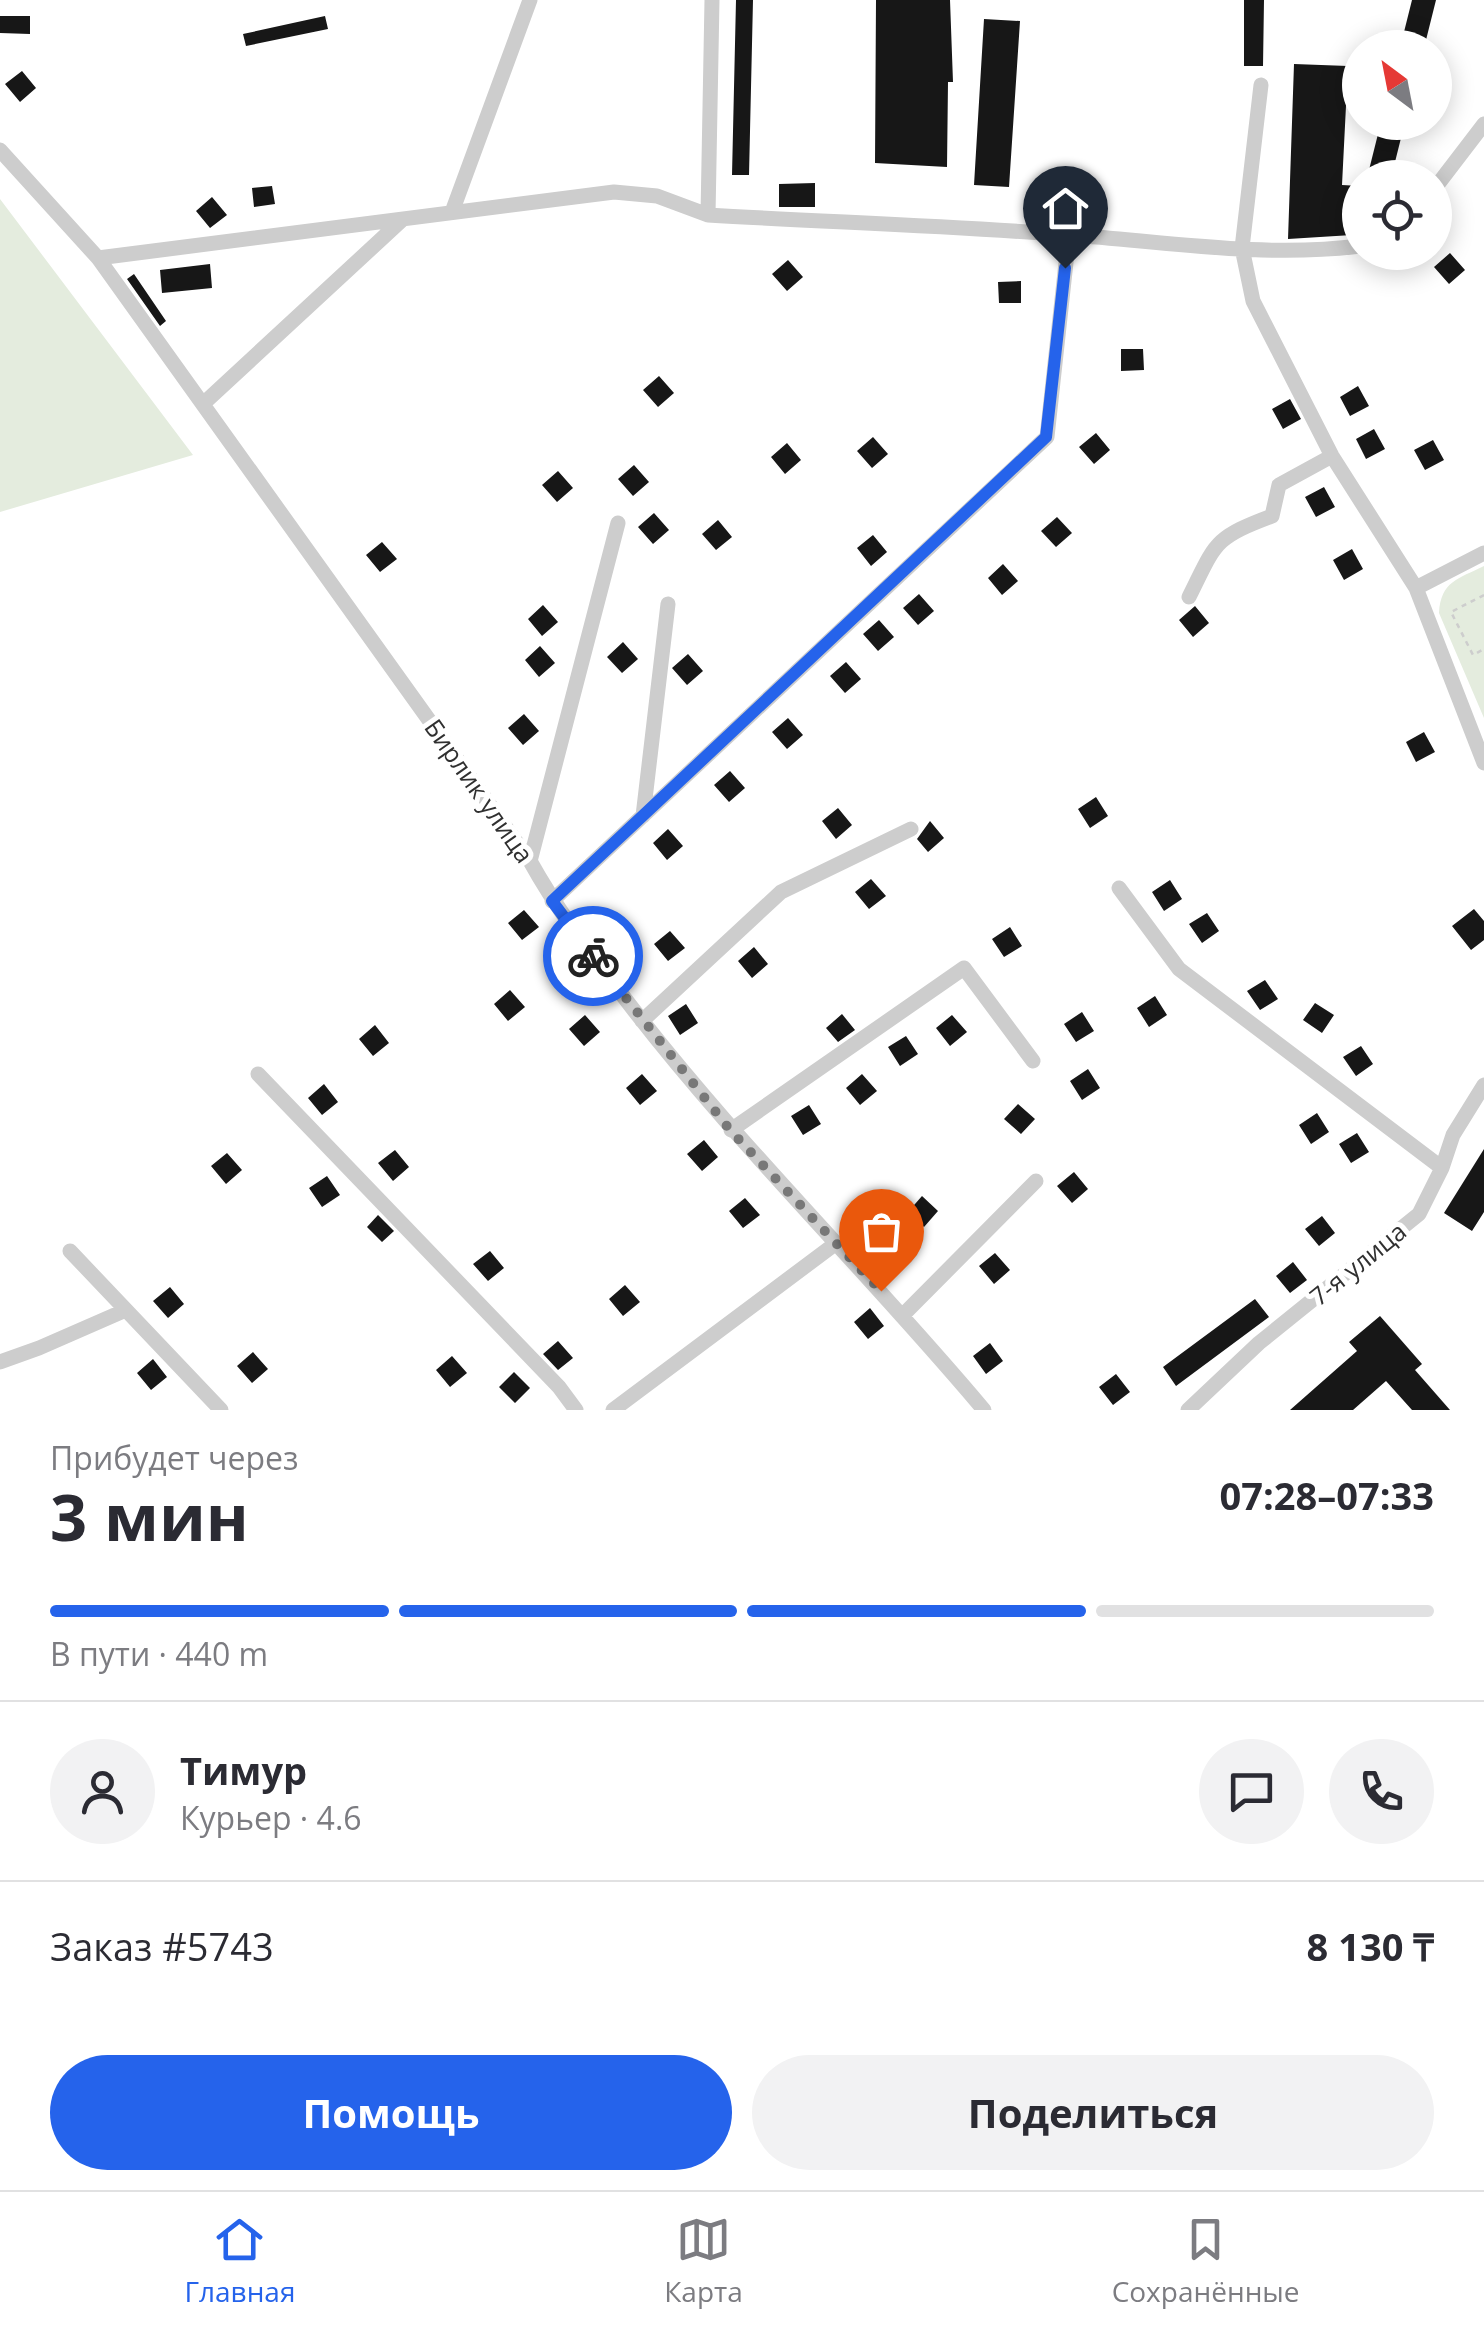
<!DOCTYPE html>
<html lang="ru">
<head>
<meta charset="utf-8">
<style>
  :root { --surface:#fff; --page:#f2f2f3; --text:#2b2b33; --muted:#7c7c81; --line:#e1e1e2; --accent:#2563eb }
  body { margin:0; font-family:"Open Sans",sans-serif; background:var(--page); color:var(--text); height:100vh; display:flex; flex-direction:column; font-size:38px; white-space:nowrap }
  * { box-sizing:border-box; margin:0 }
  p { font-size:32px; color:var(--muted) }
  .icon { flex:none; width:55px; height:55px; fill:none; stroke:currentColor; stroke-width:2; stroke-linecap:round; stroke-linejoin:round }
  .map { position:relative; height:1410px; overflow:hidden }
  .details { display:flex; flex-direction:column; background:var(--surface); flex:1 }
  .details>* { flex:none }
  .needle { width:65px; rotate:328deg }
  .tools { position:absolute; left:1342px; top:30px; display:grid; gap:20px }
  .tools a { display:grid; place-items:center; width:110px; height:110px; border-radius:50%; background:var(--surface); box-shadow:0 5px 25px #0003; font-size:50px }
  .pin { position:absolute; display:grid; place-items:center; width:85px; height:85px; color:#fff; margin:-102px -42px; border-radius:50% 50% 50% 0; rotate:-45deg; box-shadow:0 0 10px #0007 }
  .pin .icon { rotate:45deg }
  .courier { position:absolute; display:grid; place-items:center; width:100px; height:100px; margin:-50px; border:8px solid #2563eb; border-radius:50%; background:#fff; color:#222; box-shadow:0 2px 12px #0007 }
  .summary em { font-style:normal; font-weight:700 }
  .summary div { display:flex; flex-direction:column-reverse }
  .summary { display:flex; align-items:center; justify-content:space-between; height:170px; padding:0 50px }
  h1 { font-size:65px; font-weight:700; line-height:75px }
  .bar { display:grid; grid-template-columns:repeat(4,1fr); gap:15px 10px; align-content:center; height:120px; padding:0 50px }
  .bar i { height:12px; border-radius:8px; background:var(--line) }
  .bar .on { background:var(--accent) }
  .bar p { grid-column:span 4 }
  .line { display:flex; align-items:center; gap:25px; padding:0 50px; border-top:2px solid var(--line) }
  .line div { flex:1 }
  .round { display:grid; place-items:center; flex:none; width:105px; height:105px; border-radius:52px; background:var(--page) }
  .action { display:flex; gap:20px; margin-top:auto; padding:20px 50px }
  .action a { flex:1; height:115px; border-radius:60px; background:var(--accent); color:#fff; font-size:40px; font-weight:700; line-height:115px; text-align:center }
  .action a+a { background:var(--page); color:var(--text) }
  .menu { display:flex; justify-content:space-around; align-items:center; height:140px; border-top:2px solid var(--line); background:var(--surface); font-size:28px; color:var(--muted) }
  .menu a { display:grid; justify-items:center; gap:5px }
  .menu .on { color:var(--accent) }
  .map>svg:first-child { display:block }
  .green { fill:#e4ecde }
  .building { fill:#171717 }
  .lines { fill:none; stroke-linecap:round; stroke-linejoin:round }
  .path { stroke:#cdcdcd; stroke-width:2.5; stroke-dasharray:5 5; stroke-linecap:butt }
  .minor { stroke:#cdcdcd; stroke-width:15 }
  .done { stroke:#787878; stroke-width:10; stroke-dasharray:0 18 }
  .route { stroke:#2563eb; stroke-width:12 }
  .labels { text-anchor:middle; stroke-width:10; stroke-linejoin:round; paint-order:stroke }
  .street-label { font-size:25px; fill:#303030; stroke:#fff }
</style>
</head>
<body>
<div class="map">
<svg width="1484" height="1410" viewBox="0 0 1484 1410">
  <rect width="100%" height="100%" fill="#fff"/>
  <path class="green" d="M0 199 193 455 0 512Z
    M1484 566V718L1439 613C1441 581 1458 579 1484 566Z"/>
  <path class="building" d="M736 0H753L749 175H732Z
    M876 0H950L953 82H948L947 167 875 163Z
    M1244 0H1264L1263 66H1244Z
    M1412 0H1436L1424 48H1400Z
    M0 16H30V34L0 33Z
    M325 16 328 29 246 46 243 34Z
    M984 19 1020 21 1009 187 974 185Z
    M1294 64 1348 66 1342 185 1360 186V210L1353 208 1352 235 1288 239Z
    M22 71 36 88 20 102 5 84Z
    M1381 122H1405L1391 178H1367Z
    M815 183V207H779V184Z
    M272 186 275 204 254 207 252 188Z
    M212 197 227 215 210 228 196 211Z
    M1450 253 1465 270 1449 284 1434 267Z
    M788 260 803 277 787 291 772 274Z
    M210 264 212 288 162 293 160 270Z
    M134 274 166 321 160 326 127 279Z
    M1021 281V303H999L998 282Z
    M1121 349H1143L1144 370 1121 371Z
    M659 376 674 393 658 407 643 390Z
    M1358 386 1369 406 1350 416 1340 397Z
    M1290 399 1301 419 1283 429 1272 409Z
    M1374 429 1385 449 1366 459 1356 439Z
    M1096 433 1110 450 1094 464 1079 447Z
    M873 437 888 454 872 468 857 451Z
    M1433 440 1444 460 1425 470 1414 450Z
    M787 443 801 460 785 474 771 457Z
    M634 465 649 482 633 496 618 479Z
    M558 471 573 488 557 502 542 485Z
    M1324 487 1335 507 1316 517 1305 497Z
    M654 513 669 530 653 544 638 527Z
    M1057 517 1072 533 1056 547 1041 531Z
    M718 520 732 537 716 550 702 534Z
    M873 535 887 552 871 566 857 548Z
    M382 542 397 559 380 572 366 555Z
    M1352 549 1363 569 1344 580 1333 560Z
    M1003 564 1018 581 1002 595 988 578Z
    M919 594 934 611 918 625 903 608Z
    M543 605 558 622 542 636 528 619Z
    M1195 606 1209 623 1193 637 1179 620Z
    M879 620 894 637 878 651 863 634Z
    M623 642 638 659 622 673 607 657Z
    M540 646 555 663 539 677 525 660Z
    M688 654 703 671 687 685 672 668Z
    M846 662 861 679 845 693 830 676Z
    M524 714 539 731 523 745 508 728Z
    M788 718 803 735 787 749 772 732Z
    M1424 732 1435 752 1416 762 1406 742Z
    M730 771 745 788 729 802 714 785Z
    M1096 797 1108 816 1090 828 1078 809Z
    M838 808 852 825 836 839 822 821Z
    M930 821 944 838 928 852 917 839Z
    M668 829 683 846 667 860 653 843Z
    M871 879 886 896 869 909 855 892Z
    M1170 880 1182 899 1164 911 1152 892Z
    M1474 909 1484 921V940L1471 950 1452 926Z
    M524 910 539 927 522 940 508 923Z
    M1207 913 1219 931 1202 943 1189 924Z
    M1010 927 1022 946 1004 957 992 939Z
    M670 931 685 948 668 961 654 944Z
    M754 947 768 964 752 978 738 961Z
    M1265 980 1278 999 1260 1010 1247 991Z
    M510 990 525 1007 508 1021 494 1004Z
    M1155 996 1167 1015 1149 1027 1137 1008Z
    M1315 1003 1334 1015 1322 1033 1303 1020Z
    M686 1004 698 1023 680 1035 668 1016Z
    M1082 1012 1094 1031 1076 1042 1064 1024Z
    M842 1014 855 1030 838 1042 826 1028Z
    M585 1015 600 1032 584 1046 569 1029Z
    M952 1015 967 1032 950 1046 936 1028Z
    M375 1025 389 1043 373 1056 359 1039Z
    M906 1036 918 1054 900 1066 888 1047Z
    M1361 1046 1373 1064 1356 1076 1343 1057Z
    M1088 1069 1100 1088 1082 1100 1070 1081Z
    M642 1074 657 1091 640 1105 626 1088Z
    M862 1074 877 1091 860 1105 846 1088Z
    M324 1084 338 1102 322 1115 308 1098Z
    M1018 1104 1035 1119 1021 1134 1004 1119Z
    M809 1105 821 1124 803 1135 791 1116Z
    M1317 1113 1329 1132 1311 1144 1299 1125Z
    M1357 1133 1369 1152 1351 1163 1339 1144Z
    M704 1140 718 1157 702 1171 687 1154Z
    M1484 1149V1212L1472 1231 1444 1213Z
    M395 1150 409 1167 393 1181 378 1163Z
    M227 1153 242 1170 226 1184 211 1166Z
    M1074 1172 1088 1189 1072 1203 1057 1186Z
    M327 1176 340 1195 322 1207 309 1188Z
    M922 1196 938 1211 924 1227 908 1212Z
    M745 1198 760 1215 743 1228 729 1211Z
    M378 1215 394 1231 382 1242 367 1227Z
    M1322 1216 1335 1233 1319 1246 1305 1229Z
    M490 1251 504 1268 488 1281 473 1264Z
    M995 1253 1010 1270 994 1284 979 1266Z
    M1293 1262 1307 1280 1290 1293 1276 1276Z
    M625 1285 640 1302 623 1316 609 1299Z
    M170 1287 184 1304 168 1318 153 1301Z
    M1255 1299 1269 1317 1176 1386 1163 1367Z
    M870 1308 884 1326 868 1339 854 1322Z
    M1380 1316 1422 1364 1415 1370 1450 1410H1412L1386 1381 1353 1410H1290L1357 1351 1349 1342Z
    M558 1341 573 1358 558 1370 543 1354Z
    M990 1343 1003 1361 986 1374 973 1356Z
    M253 1352 268 1369 252 1383 237 1366Z
    M452 1356 467 1373 450 1387 436 1370Z
    M153 1359 167 1377 151 1390 137 1373Z
    M514 1372 530 1388 515 1403 499 1387Z
    M1116 1374 1130 1392 1113 1405 1099 1387Z"/>
  <g class="lines">
    <path class="path" d="M1484 595 1451 612 1473 655 1484 649"/>
    <path class="minor" d="M1261 85 1242 248 1253 301 1332 456 1416 588 1484 763
      M0 150 98 258 530 861C556 908 588 950 620 992 732 1140 865 1268 984 1410
      M1435 188 1484 124
      M452 212 530 0
      M708 215 712 0
      M98 258 614 192 657 196 708 215C829 222 951 226 1072 235 1167 242 1265 258 1360 246
      M203 404 403 219
      M1416 588 1484 553
      M1189 597C1216 543 1213 538 1272 516L1279 485 1332 456
      M643 816 668 604
      M530 861 618 523
      M1119 888 1179 969 1442 1168
      M552 901 1047 437 1069 235
      M642 1021 781 892 911 829
      M258 1074 559 1387 576 1410
      M731 1130 964 968 1033 1061
      M70 1251 221 1410
      M904 1314 1036 1181
      M0 1362 39 1348 126 1310
      M613 1410 835 1244
      M1188 1410 1259 1343 1419 1214 1442 1168 1453 1135 1484 1085"/>
  </g>
  <g class="lines">
    <path class="done" d="M593 956 730 1130 881 1291"/>
    <path class="route" d="M593 956 552 901 1046 437 1065 268"/>
  </g>
  <g class="labels">
    <g class="street-label">
      <text transform="translate(479 791) rotate(55)" y="9">Бирлик улица</text>
      <text transform="translate(1358 1264) rotate(-39)" y="9">7-я улица</text>
    </g>
  </g>
</svg>
<div class="tools">
<a><svg class="needle" viewBox="-14 -14 28 28"><path d="M0-13l5 13h-10z" fill="#e53935"/><path d="M0 13l5-13h-10z" fill="#7c7c81"/></svg></a>
<a><svg class="icon" aria-label="locate" viewBox="0 0 24 24"><circle cx="12" cy="12" r="6"/><path d="M12 2v4M12 18v4M2 12h4M18 12h4"/></svg></a>
</div>
<div class="pin" style="left:881px;top:1291px;background:#ea580c"><svg class="icon" aria-label="bag" viewBox="0 0 24 24"><path d="M5 8h14l-1 12H6zM9 8a3 3 0 0 1 6 0"/></svg></div>
<div class="pin" style="left:1065px;top:268px;background:#1f2937"><svg class="icon" aria-label="home" viewBox="0 0 24 24"><path d="M3 11l9-7 9 7M6 9v11h12V9"/></svg></div>
<div class="courier" style="left:593px;top:956px"><svg class="icon" aria-label="bike" viewBox="0 0 24 24"><circle cx="6" cy="16" r="4"/><circle cx="18" cy="16" r="4"/><path d="M6 16l4-8h5l3 8M10 8l3 8H6M13 5h3"/></svg></div>
</div>
<section class="details">
<div class="summary"><div><h1>3 мин</h1><p>Прибудет через</p></div><em>07:28–07:33</em></div>
<div class="bar"><i class="on"></i><i class="on"></i><i class="on"></i><i></i><p>В пути · 440 m</p></div>
<div class="line" style="height:180px"><a class="round"><svg class="icon" aria-label="person" viewBox="0 0 24 24"><circle cx="12" cy="8" r="4"/><path d="M4 21q1-7 8-7t8 7"/></svg></a><div><b>Тимур</b><p>Курьер · 4.6</p></div><a class="round"><svg class="icon" aria-label="chat" viewBox="0 0 24 24"><path d="M4 5h16v11H9l-5 4z"/></svg></a><a class="round"><svg class="icon" aria-label="phone" viewBox="0 0 24 24"><path d="M5 4h4l2 5-3 2q2 4 5 5l2-3 5 2v4C11 20 4 13 5 4z"/></svg></a></div>
<div class="line" style="height:130px"><div>Заказ #5743</div><b>8 130 ₸</b></div>
<div class="action"><a>Помощь</a><a>Поделиться</a></div>
</section>
<nav class="menu">
<a class="on"><svg class="icon" aria-label="home" viewBox="0 0 24 24"><path d="M3 11l9-7 9 7M6 9v11h12V9"/></svg>Главная</a>
<a><svg class="icon" aria-label="map" viewBox="0 0 24 24"><path d="M3 6l6-2 6 2 6-2v14l-6 2-6-2-6 2zM9 4v14M15 6v14"/></svg>Карта</a>
<a><svg class="icon" aria-label="saved" viewBox="0 0 24 24"><path d="M7 4h10v16l-5-4-5 4z"/></svg>Сохранённые</a>
</nav>
</body>
</html>
